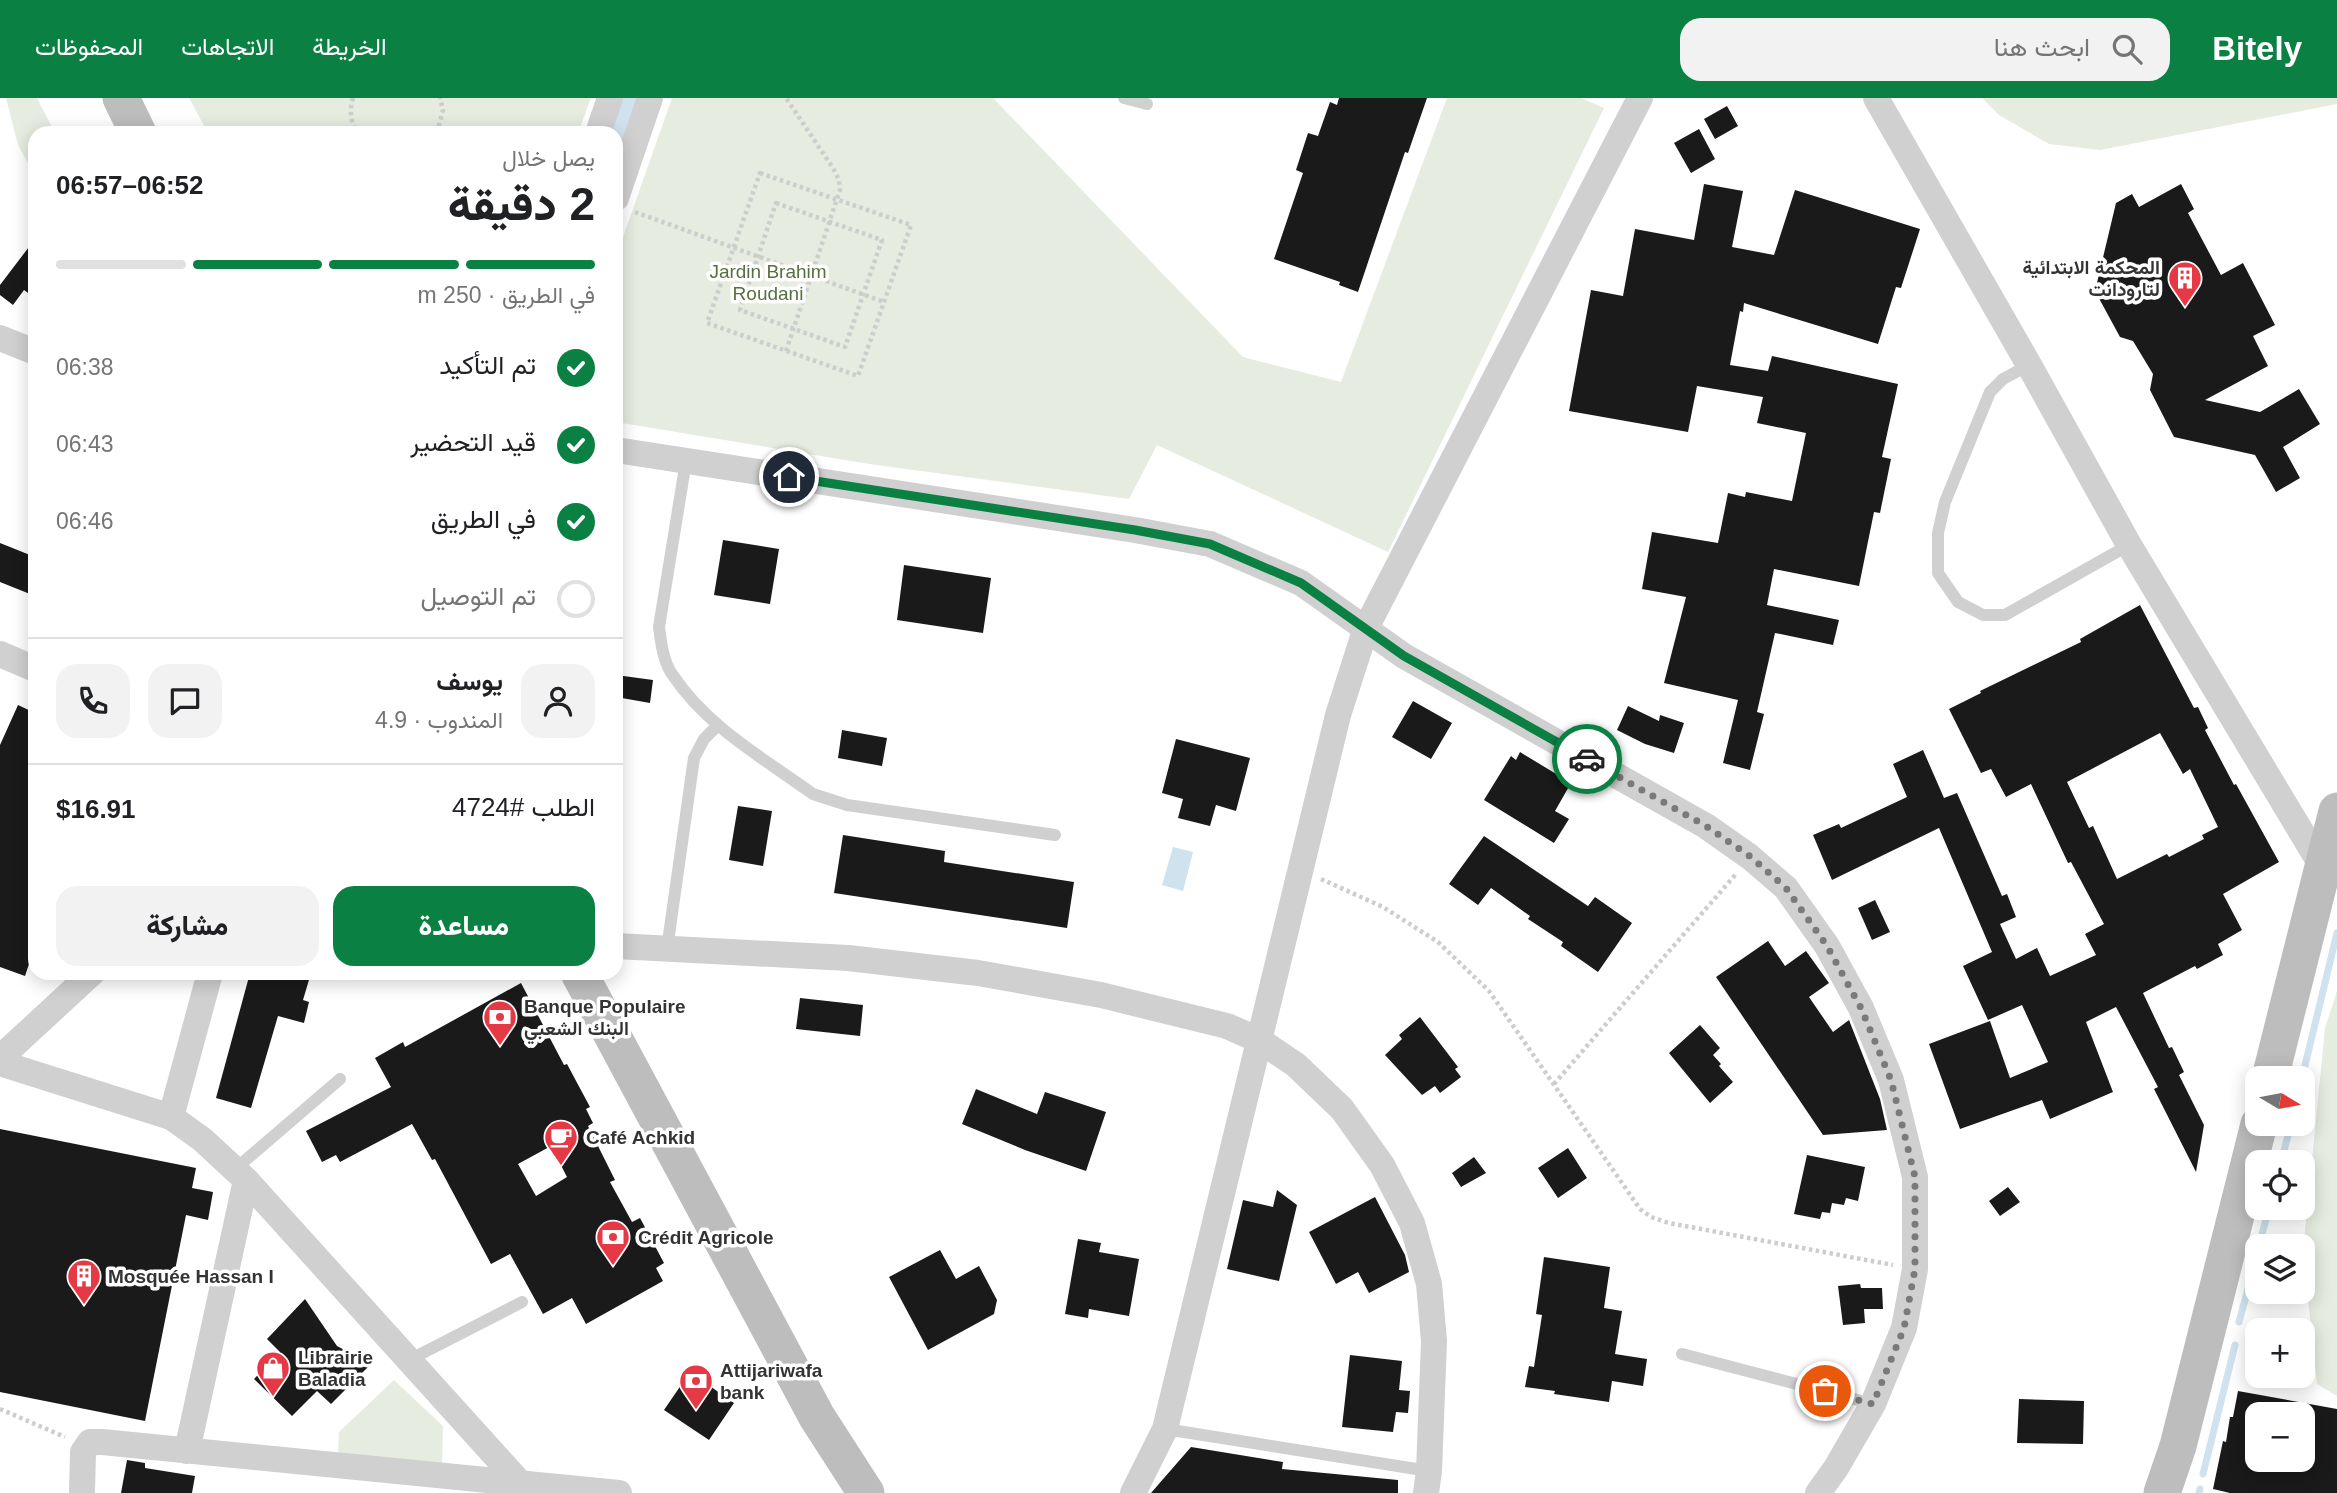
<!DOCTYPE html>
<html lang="ar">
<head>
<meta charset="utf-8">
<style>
  :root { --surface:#fff; --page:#f2f2f2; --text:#202124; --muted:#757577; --line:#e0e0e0; --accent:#0b8043 }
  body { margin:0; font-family:Helvetica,Vazirmatn,sans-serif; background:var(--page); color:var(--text); direction:rtl; height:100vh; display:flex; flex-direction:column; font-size:26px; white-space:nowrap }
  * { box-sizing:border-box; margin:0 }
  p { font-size:23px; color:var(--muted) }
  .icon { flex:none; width:38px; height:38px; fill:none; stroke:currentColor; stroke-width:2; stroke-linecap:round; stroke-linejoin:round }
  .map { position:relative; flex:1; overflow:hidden; direction:ltr }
  .panel { position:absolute; left:28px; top:28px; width:595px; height:854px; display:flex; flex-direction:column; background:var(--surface); border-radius:21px; box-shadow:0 4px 18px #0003; direction:rtl }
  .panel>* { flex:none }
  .needle { width:46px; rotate:100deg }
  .buttons { position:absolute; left:2245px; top:968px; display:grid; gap:14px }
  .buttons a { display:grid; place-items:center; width:70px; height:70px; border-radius:14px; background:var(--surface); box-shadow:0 4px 18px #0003; font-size:35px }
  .pin { position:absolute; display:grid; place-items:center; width:60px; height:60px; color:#fff; margin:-30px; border:4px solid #fff; border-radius:50%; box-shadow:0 2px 7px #0007 }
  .courier { position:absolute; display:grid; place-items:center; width:70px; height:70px; margin:-35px; border:5px solid #0b8043; border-radius:50%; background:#fff; color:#222; box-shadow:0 2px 9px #0007 }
  .headline em { font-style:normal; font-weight:800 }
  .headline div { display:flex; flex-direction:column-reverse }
  .headline { display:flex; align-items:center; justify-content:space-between; height:119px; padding:0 28px }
  h1 { font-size:46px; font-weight:800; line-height:52px }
  .bar { display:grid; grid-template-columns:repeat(4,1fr); gap:10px 7px; align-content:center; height:84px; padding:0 28px }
  .bar i { height:9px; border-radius:5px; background:var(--line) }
  .bar .current { background:var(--accent) }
  .bar p { grid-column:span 4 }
  .line { display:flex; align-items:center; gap:18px; padding:0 28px; border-top:2px solid var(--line) }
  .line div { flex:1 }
  .round { display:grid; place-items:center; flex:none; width:74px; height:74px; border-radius:21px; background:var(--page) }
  ol { padding:0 28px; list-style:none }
  li { display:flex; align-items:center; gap:21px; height:77px }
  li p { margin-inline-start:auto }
  li .icon { padding:7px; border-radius:50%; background:var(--accent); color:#fff; stroke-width:4 }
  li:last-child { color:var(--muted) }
  li i { width:38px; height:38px; border:4px solid var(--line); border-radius:50% }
  .primary-button { display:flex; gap:14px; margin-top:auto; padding:14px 28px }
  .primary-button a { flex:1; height:80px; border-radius:21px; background:var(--accent); color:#fff; font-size:28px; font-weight:800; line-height:80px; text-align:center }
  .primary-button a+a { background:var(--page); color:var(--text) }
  header { display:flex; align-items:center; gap:42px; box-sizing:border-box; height:98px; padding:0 35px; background:var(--accent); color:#fff }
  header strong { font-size:33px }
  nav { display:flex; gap:38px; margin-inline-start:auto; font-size:24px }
  .search { width:490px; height:63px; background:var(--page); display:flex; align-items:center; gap:18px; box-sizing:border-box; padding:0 24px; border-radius:21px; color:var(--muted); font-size:26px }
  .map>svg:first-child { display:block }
  .green { fill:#e6ecdf }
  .water { fill:#cfe2ee }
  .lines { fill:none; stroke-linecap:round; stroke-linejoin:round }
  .stream { stroke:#cfe2ee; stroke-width:7 }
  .building { fill:#1a1a1a; fill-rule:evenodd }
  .path { stroke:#cdcdcd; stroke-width:4.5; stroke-dasharray:3.5 3.5; stroke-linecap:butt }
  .lane { stroke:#d0d0d0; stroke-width:12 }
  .street { stroke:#d0d0d0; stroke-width:26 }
  .secondary { stroke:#bdbdbd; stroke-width:37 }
  .done { stroke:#7a7a7a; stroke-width:7; stroke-dasharray:0 12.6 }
  .route { stroke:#0b8043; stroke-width:9 }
  .labels { text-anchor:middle; stroke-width:7; stroke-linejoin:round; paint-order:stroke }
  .poi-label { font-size:19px; font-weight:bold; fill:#333; stroke:#fff; text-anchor:start }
  .park-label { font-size:19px; fill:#56703f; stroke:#fff }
</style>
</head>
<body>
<header>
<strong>Bitely</strong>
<div class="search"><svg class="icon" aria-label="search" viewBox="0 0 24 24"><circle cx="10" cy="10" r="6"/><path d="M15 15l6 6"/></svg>ابحث هنا</div>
<nav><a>الخريطة</a><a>الاتجاهات</a><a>المحفوظات</a></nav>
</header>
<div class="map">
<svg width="2337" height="1395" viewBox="0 0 2337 1395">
  <rect width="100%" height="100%" fill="#fff"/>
  <path class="green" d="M6 0H37L55 35H35V67L30 69 18 47Z
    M189 0H591L578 35H208Z
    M672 0H993L1243 259 1341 284 1447 0H1581L1604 10 1388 454 1157 347 1129 401 869 366 616 324V159Z
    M1982 0H2337V6L2100 52 2049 46 1999 17Z
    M2337 893V1298L2317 1286 2303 1153 2325 930Z
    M394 1282 443 1328 442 1371 338 1356 339 1334Z"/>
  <path class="water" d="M620 0H641L616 70V35H607Z
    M1173 749 1193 754 1183 793 1162 787Z"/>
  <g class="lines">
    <path class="stream" d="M2302 980 2337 835
      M2281 1064 2291 1026
      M2259 1148 2269 1110
      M2239 1224 2258 1154
      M2203 1376 2235 1247
      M2199 1395 2200 1391"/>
  </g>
  <path class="building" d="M1339 0H1427L1408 55 1405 54 1358 194 1339 187 1340 184 1274 161 1303 75 1296 72 1308 35 1318 38 1330 4 1337 7Z
    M1727 8 1738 28 1715 41 1704 21Z
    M1699 31 1715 61 1691 75 1674 45Z
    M1704 86 1743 93 1732 149 1774 157 1795 92 1920 131 1901 190 1896 189 1878 246 1744 205 1743 214 1740 213 1730 267 1768 273 1772 258 1898 286 1882 359 1891 361 1880 415 1874 414 1859 488 1774 471 1767 507 1839 522 1833 547 1775 535 1757 614 1764 616 1750 672 1723 665 1738 602 1664 585 1686 499 1642 491 1652 434 1718 445 1728 395 1745 399 1746 394 1792 403 1806 335 1757 325 1763 299 1697 288 1688 334 1569 313 1591 192 1623 198 1635 131 1694 142Z
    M2181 86 2194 111 2188 115 2221 177 2243 165 2275 227 2253 238 2268 268 2205 302 2260 314 2299 291 2320 326 2283 349 2300 380 2276 394 2255 357 2174 339 2150 292 2153 276 2133 243 2120 239 2095 193 2116 105 2132 96 2139 109Z
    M35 141V200L24 192 13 207 0 197V187Z
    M723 442 779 451 770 506 714 497Z
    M0 445 35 459V498L0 484Z
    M904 467 991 480 983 535 897 522Z
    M2140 507 2194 610 2198 609 2208 630 2205 632 2234 687 2236 686 2279 764 2223 796 2242 832 2218 846 2223 857 2197 871 2195 868 2143 895 2169 950 2172 949 2184 974 2179 977 2204 1027 2196 1074 2154 991 2158 989 2116 909 2086 924 2113 994 2050 1021 2042 1002 1960 1031 1929 946 1990 923 2010 980 2048 964 2022 907 1988 922 1963 868 1992 854 1939 730 1832 782 1813 737 1839 726 1841 730 1907 699 1893 666 1923 652 1944 700 1957 695 2002 798 2007 796 2016 819 2000 826 2016 861 2037 850 2050 878 2096 857 2085 836 2104 826 2071 764 2068 765 2031 686 2006 699 1991 671 1981 675 1949 611 1981 595 1980 593 2081 544 2080 541ZM2160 635 2183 676 2190 671 2218 729 2202 737 2204 741 2169 759 2167 756 2117 781 2093 728 2089 730 2067 684Z
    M616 577 653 582 650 605 616 599Z
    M1413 603 1452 625 1431 661 1392 639Z
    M18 607 35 615V864L30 863 25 878 0 869V647Z
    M1628 608 1659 623 1660 617 1684 625 1674 655 1645 646 1617 632Z
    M842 632 887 640 882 668 838 660Z
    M1176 641 1250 660 1236 713 1216 707 1210 728 1178 720 1183 701 1162 695Z
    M1520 654 1571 685 1555 713 1569 721 1554 745 1484 702 1511 658 1516 662Z
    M738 708 772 713 763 768 729 762Z
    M843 737 945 753 944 764 1074 784 1067 830 834 795Z
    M1484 738 1588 808 1595 799 1632 825 1598 874 1561 848 1563 844 1528 821 1530 818 1491 790 1478 807 1449 786Z
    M1875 802 1890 834 1872 842 1858 810Z
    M1768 843 1785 868 1806 853 1829 885 1809 899 1833 934 1849 922 1880 1001 1887 1032 1823 1037 1716 879Z
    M250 875H311L303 902 309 904 304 925 278 918 251 1010 216 1000Z
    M521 885 564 967 567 966 590 1009 586 1011 593 1025 588 1028 615 1082 610 1084 632 1124 640 1120 664 1165 656 1170 663 1183 586 1226 572 1200 543 1216 510 1156 491 1166 435 1061 432 1062 412 1026 340 1064 336 1057 322 1064 306 1033 391 989 375 960 403 944 405 949ZM551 1048 567 1079 536 1098 518 1066Z
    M800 900 863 907 860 938 796 931Z
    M1420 919 1458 969 1455 971 1461 979 1440 995 1435 988 1422 997 1385 957 1402 941 1399 937Z
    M1700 927 1720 950 1713 957 1721 966 1719 968 1733 984 1710 1005 1669 955Z
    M976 991 1037 1016 1045 994 1106 1014 1086 1073 1025 1052 962 1026Z
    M0 1031 196 1070 192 1090 213 1094 208 1122 186 1117 145 1323 0 1294Z
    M1568 1050 1587 1080 1558 1100 1538 1070Z
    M1807 1057 1865 1069 1858 1103 1846 1100 1844 1107 1832 1105 1830 1115 1822 1114 1820 1121 1794 1116Z
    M1474 1059 1486 1075 1461 1089 1452 1075Z
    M2008 1089 2020 1104 2000 1118 1989 1103Z
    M1277 1092 1297 1107 1279 1183 1227 1171 1243 1102 1273 1109Z
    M1375 1099 1405 1157 1409 1174 1369 1195 1358 1174 1336 1186 1309 1134Z
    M1078 1141 1101 1145 1099 1154 1139 1161 1129 1218 1089 1211 1088 1220 1065 1216Z
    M940 1152 956 1181 979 1168 997 1202 994 1216 928 1252 889 1179Z
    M1544 1159 1610 1169 1604 1210 1622 1213 1615 1256 1647 1261 1643 1288 1612 1283 1609 1304 1554 1296 1555 1293 1525 1289 1529 1268 1534 1269 1542 1217 1536 1216Z
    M1860 1186 1861 1190H1882L1883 1211H1864L1865 1225 1843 1227 1838 1188Z
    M305 1201 337 1248 371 1266 331 1306 317 1293 292 1318 254 1281 280 1254 267 1241Z
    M1350 1257 1402 1263 1399 1292 1410 1293 1408 1315 1396 1314 1393 1334 1342 1329Z
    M690 1274 734 1305 709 1342 664 1312Z
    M2238 1293 2337 1311V1395H2230L2213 1391 2223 1343 2226 1344 2230 1319H2233ZM2258 1316H2303V1362H2258Z
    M2019 1301 2084 1303 2083 1346 2017 1345Z
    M1191 1349 1283 1364 1282 1371 1398 1382V1395H1151Z
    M127 1362 145 1365V1370L195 1378 192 1395H121Z"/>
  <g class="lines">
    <path class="path" d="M353 0C349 12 351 24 356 35
      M439 32 447 35
      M437 35 443 12 440 0
      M760 75 911 127 858 278 707 225Z
      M776 105 882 142 845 249 740 212Z
      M635 114 884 204
      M786 253 840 92 839 82 833 70 786 0
      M1321 781 1383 809 1438 844 1489 893 1640 1111 1651 1119 1669 1125 1893 1167
      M1554 986 1736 776
      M0 1311 65 1339"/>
    <path class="lane" d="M1124 0 1147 6
      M2029 267 2003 281 1990 294 1945 404 1938 435V475L1958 504 1983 517H2005L2129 447
      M686 363 659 529C661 544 663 563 672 576 706 628 763 660 813 696L847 707 1055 737
      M667 851 694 660 704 641 717 628
      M234 1072 340 981
      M1682 1256 1873 1306
      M409 1262 522 1204
      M1165 1331 1429 1373"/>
    <path class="street" d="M1876 0 2029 267 2129 447 2323 770
      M598 35 610 0
      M616 100 650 0
      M0 240 35 254
      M616 352 1135 432 1210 446 1301 485 1404 558 1706 728 1750 759 1786 790 1827 848 1861 910 1891 982 1915 1079V1171L1904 1230 1873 1306 1836 1370 1818 1395
      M0 556 35 571
      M616 848 848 860 978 875 1101 897 1227 928 1259 942 1296 967 1342 1011 1382 1067 1412 1125 1429 1186 1434 1243 1429 1373 1426 1395
      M0 960 92 875
      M0 965 171 1019 203 1042 246 1082 521 1386 523 1395
      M171 1019 210 875
      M187 1353 246 1082
      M82 1395 83 1354 90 1344H102L619 1395
      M1133 1395 1165 1331 1338 617 1366 530 1640 0"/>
    <path class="secondary" d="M121 0 138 35
      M579 875 817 1319 866 1395
      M2270 980 2337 713
      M2162 1395 2178 1348 2259 1026"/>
  </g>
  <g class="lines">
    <path class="done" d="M1587 661 1706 728 1751 759 1786 790 1827 848 1861 910 1891 982 1915 1079V1171L1904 1230 1873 1306 1825 1293"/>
    <path class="route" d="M789 379 1135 432 1210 446 1301 485 1404 558 1587 661"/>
  </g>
  <defs>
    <g id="building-pin" transform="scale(1.75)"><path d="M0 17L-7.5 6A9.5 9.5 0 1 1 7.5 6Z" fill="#e63946" stroke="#fff"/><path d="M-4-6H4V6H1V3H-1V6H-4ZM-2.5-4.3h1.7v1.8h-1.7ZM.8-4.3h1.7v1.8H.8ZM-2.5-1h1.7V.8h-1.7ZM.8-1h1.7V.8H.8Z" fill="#fff"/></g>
    <g id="bank-pin" transform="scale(1.75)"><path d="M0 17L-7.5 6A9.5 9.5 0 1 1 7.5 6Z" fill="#e63946" stroke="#fff"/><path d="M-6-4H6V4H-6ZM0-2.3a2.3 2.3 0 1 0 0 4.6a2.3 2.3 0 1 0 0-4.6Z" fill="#fff"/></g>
    <g id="cafe-pin" transform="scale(1.75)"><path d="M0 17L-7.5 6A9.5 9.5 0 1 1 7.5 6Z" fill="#e63946" stroke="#fff"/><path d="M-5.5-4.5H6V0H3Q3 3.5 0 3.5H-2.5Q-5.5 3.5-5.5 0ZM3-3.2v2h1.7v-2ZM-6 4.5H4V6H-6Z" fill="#fff"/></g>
    <g id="shop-pin" transform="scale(1.75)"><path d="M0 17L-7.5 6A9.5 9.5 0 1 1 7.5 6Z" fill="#e63946" stroke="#fff"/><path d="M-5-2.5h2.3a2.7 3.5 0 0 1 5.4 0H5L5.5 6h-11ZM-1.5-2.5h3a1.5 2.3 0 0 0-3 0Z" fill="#fff"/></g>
  </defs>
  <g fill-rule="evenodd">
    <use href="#building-pin" x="2185" y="180"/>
    <use href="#bank-pin" x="500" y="919"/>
    <use href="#cafe-pin" x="561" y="1039"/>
    <use href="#bank-pin" x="613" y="1139"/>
    <use href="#building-pin" x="84" y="1178"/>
    <use href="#shop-pin" x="273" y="1270"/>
    <use href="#bank-pin" x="696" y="1283"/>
  </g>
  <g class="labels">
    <g class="poi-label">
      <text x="2160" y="176" text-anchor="end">المحكمة الابتدائية<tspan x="2160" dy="22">لتارودانت</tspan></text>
      <text x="524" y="915">Banque Populaire<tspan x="524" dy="22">البنك الشعبي</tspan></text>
      <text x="586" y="1046">Café Achkid</text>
      <text x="638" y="1146">Crédit Agricole</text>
      <text x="108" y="1185">Mosquée Hassan I</text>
      <text x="298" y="1266">Librairie<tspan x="298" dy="22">Baladia</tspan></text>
      <text x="720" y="1279">Attijariwafa<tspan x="720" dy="22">bank</tspan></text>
    </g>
    <g class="park-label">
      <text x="768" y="180">Jardin Brahim<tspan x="768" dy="22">Roudani</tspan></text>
    </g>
  </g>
</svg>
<div class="buttons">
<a><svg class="needle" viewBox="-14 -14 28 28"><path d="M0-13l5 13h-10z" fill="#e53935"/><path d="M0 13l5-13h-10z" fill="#757577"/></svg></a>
<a><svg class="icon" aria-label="locate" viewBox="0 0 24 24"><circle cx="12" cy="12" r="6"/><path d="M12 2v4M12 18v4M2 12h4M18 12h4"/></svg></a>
<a><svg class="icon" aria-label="layers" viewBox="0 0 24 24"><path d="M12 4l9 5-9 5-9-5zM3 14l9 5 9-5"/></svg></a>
<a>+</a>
<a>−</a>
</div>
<div class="pin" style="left:1825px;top:1293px;background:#ea580c"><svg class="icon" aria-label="bag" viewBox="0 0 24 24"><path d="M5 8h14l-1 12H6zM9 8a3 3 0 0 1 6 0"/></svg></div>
<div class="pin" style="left:789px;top:379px;background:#1f2937"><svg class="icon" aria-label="home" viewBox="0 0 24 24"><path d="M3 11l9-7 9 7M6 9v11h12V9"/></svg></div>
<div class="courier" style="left:1587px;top:661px"><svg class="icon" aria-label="car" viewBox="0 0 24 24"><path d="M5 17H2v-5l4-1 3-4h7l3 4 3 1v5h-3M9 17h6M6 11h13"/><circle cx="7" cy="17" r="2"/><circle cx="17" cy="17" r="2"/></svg></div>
<section class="panel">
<div class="headline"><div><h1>2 دقيقة</h1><p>يصل خلال</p></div><em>06:52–06:57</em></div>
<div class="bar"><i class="current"></i><i class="current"></i><i class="current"></i><i></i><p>في الطريق · 250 m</p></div>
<ol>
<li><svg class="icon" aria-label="check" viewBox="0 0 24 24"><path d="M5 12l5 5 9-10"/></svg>تم التأكيد<p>06:38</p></li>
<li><svg class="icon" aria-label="check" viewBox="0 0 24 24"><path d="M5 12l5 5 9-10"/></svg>قيد التحضير<p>06:43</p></li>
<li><svg class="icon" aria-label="check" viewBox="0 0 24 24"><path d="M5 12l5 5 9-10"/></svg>في الطريق<p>06:46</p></li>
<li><i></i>تم التوصيل</li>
</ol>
<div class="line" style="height:126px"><a class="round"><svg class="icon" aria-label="person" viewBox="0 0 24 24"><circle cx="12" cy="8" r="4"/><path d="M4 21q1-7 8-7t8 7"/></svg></a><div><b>يوسف</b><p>المندوب · 4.9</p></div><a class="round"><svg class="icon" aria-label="chat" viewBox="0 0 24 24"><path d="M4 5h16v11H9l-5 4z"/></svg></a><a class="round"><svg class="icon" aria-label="phone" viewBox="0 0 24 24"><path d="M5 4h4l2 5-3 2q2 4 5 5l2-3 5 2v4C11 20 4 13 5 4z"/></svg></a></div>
<div class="line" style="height:91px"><div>الطلب #4724</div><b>$16.91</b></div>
<div class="primary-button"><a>مساعدة</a><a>مشاركة</a></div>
</section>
</div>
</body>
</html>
